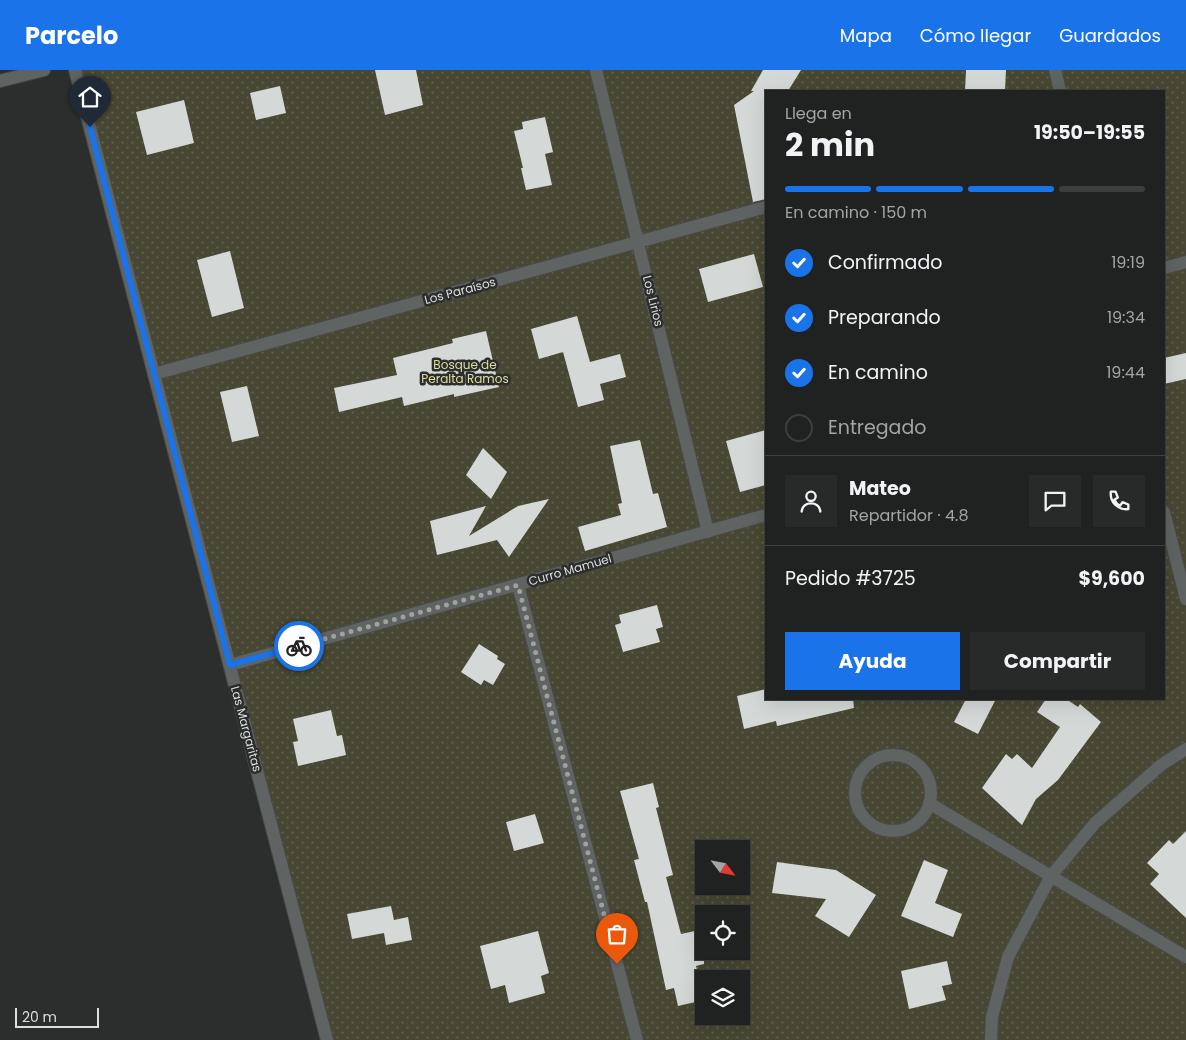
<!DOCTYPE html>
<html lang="es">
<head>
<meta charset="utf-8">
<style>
  :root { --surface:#202221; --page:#282a2a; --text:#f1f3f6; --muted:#a2a4a5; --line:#3d3f3f; --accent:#1a73e8 }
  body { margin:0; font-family:Poppins,sans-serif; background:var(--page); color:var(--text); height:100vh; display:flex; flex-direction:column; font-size:19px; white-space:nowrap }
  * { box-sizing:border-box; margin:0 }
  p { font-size:16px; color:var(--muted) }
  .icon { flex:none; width:28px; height:28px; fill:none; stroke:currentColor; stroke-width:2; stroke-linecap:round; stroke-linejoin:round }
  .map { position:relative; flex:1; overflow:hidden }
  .panel { position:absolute; left:765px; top:20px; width:400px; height:610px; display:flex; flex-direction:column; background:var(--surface); border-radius:0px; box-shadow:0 5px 20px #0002,0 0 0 1px var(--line) }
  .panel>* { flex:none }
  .needle { width:32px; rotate:122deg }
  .buttons { position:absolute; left:695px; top:770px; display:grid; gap:10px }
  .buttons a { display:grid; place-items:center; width:55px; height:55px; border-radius:0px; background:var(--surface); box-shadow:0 5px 20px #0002,0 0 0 1px var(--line); font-size:25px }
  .scale { position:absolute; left:15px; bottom:12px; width:84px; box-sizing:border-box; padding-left:5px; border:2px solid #dddfdd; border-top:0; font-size:14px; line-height:18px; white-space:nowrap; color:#dddfdd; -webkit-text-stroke:4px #2b2e2c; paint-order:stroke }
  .pin { position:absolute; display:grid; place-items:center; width:42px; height:42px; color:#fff; margin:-51px -21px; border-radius:50% 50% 50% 0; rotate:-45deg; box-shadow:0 0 5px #0007 }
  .pin .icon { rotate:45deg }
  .courier { position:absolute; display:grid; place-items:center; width:50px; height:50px; margin:-25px; border:4px solid #1a73e8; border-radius:50%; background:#fff; color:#222; box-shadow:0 1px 6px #0007 }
  .head em { font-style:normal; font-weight:700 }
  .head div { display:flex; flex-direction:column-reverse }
  .head { display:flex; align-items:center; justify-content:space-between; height:85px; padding:0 20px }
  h1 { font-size:32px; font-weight:700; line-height:38px }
  .bar { display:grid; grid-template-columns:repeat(4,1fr); gap:8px 5px; align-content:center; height:60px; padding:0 20px }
  .bar i { height:6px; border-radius:4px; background:var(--line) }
  .bar .on { background:var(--accent) }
  .bar p { grid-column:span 4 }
  .line { display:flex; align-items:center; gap:12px; padding:0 20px; border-top:1px solid var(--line) }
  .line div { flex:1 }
  .round { display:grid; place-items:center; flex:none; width:52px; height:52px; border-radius:0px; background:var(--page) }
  ol { padding:0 20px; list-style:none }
  li { display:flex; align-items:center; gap:15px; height:55px }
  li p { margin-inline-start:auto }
  li .icon { padding:5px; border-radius:50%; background:var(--accent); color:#fff; stroke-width:4 }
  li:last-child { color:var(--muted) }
  li i { width:28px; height:28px; border:2px solid var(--line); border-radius:50% }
  .button { display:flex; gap:10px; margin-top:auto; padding:10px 20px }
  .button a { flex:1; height:58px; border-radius:0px; background:var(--accent); color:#fff; font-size:20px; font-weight:700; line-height:58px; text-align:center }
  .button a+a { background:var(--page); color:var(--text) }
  header { display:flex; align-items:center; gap:30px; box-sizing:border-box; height:70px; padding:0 25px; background:var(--accent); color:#fff }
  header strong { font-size:24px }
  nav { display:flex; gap:28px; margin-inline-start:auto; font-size:18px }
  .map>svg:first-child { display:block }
  .park { fill:url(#park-dots); fill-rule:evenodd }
  .building { fill:#d4d9d8 }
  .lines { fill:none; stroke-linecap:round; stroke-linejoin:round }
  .minor-casing { stroke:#484b49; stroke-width:14 }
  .tertiary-casing { stroke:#484b49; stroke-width:14 }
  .minor { stroke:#5f6361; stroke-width:12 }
  .tertiary { stroke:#5f6361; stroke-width:12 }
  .done { stroke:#9fa19f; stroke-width:5; stroke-dasharray:0 9 }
  .route { stroke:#1a73e8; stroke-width:6 }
  .labels { text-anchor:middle; stroke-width:5; stroke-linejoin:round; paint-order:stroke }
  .street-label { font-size:12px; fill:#dddfdd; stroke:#2b2e2c }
  .park-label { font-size:12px; fill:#e1dd9e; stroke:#2b2e2c }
</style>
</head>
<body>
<header>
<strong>Parcelo</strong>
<nav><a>Mapa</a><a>Cómo llegar</a><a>Guardados</a></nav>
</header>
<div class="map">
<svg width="1186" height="970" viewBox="0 0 1186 970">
  <defs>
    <pattern id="park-dots" width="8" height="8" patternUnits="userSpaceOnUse" patternTransform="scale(1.25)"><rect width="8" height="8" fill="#484733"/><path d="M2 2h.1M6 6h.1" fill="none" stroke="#626150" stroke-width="1.8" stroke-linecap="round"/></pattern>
  </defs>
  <rect width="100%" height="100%" fill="#2b2e2c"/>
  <path class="park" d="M75 0H1186V970H327ZM766 21H1164V629H766ZM704 779H741V816H704ZM704 844H741V881H704ZM704 909H741V946H704Z"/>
  <path class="building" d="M375 0H416L423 35 385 45Z
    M763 0H801L788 21H766V129L753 132 734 35 754 21H751Z
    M966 0H1006L1005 21H965Z
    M280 16 286 43 256 50 250 23Z
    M184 30 194 73 147 85 136 42Z
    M545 47 553 82 545 84 552 115 526 120 521 98H523L514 61 523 59 522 52Z
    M230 181 244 238 212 247 197 190Z
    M754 184 763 217 708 232 699 199Z
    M577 246 590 292 620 284 626 307 600 314 604 330 578 337 563 282 539 289 531 259Z
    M486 261 499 317 454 327V324L404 336 402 327 339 342 334 318 397 305 393 288 453 273 452 269Z
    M1186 283V309L1164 314V288Z
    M247 316 259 366 232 372 220 322Z
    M766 360V415L740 422 726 371Z
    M640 370 653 424 658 423 667 457 585 481 578 457 621 445 618 434 622 433 610 376Z
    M483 378 507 402 491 429 466 405Z
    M549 429 509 487 497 470 437 485 430 451 486 436 469 466 518 436Z
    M657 535 663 557 656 559 660 572 623 582 615 555 621 553 619 545Z
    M479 574 498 586 497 589 505 594 493 615 484 610 481 615 461 602Z
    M766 619V629H853L854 638 777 656 776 651 744 659 737 626Z
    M966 629H996L978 664 954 652Z
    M1046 629H1066L1078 637 1080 634 1101 652 1058 710 1036 729 1022 755 982 718 1006 684 1012 689 1017 684 1032 698 1060 657 1037 642Z
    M331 640 337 666 342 665 346 685 298 696 293 672 298 671 293 649Z
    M653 713 659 737 656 738 673 805 666 807 681 864 704 859V894L696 896 704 930 678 936 674 918 666 920 647 832H645L634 790 639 789 620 721Z
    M535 744 544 773 514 781 506 752Z
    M1186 761V848L1150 814 1159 804 1147 793 1169 770 1173 774Z
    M924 790 948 800 935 833 962 844 953 867 901 846Z
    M777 792 836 800 876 825 849 867 815 846 826 829 772 823Z
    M391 836 394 850 408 847 412 870 386 875 384 863 352 869 347 844Z
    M538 861 549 903 541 906 545 923 509 933 505 915 491 919 480 876Z
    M947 891 952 914 942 916 946 930 909 939 901 901Z"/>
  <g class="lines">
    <g class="minor-casing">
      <path id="minor" d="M596 0 708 462
        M1055 0 1060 21
        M0 11 44 0
        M1164 198 1186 192
        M154 304 766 137
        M1164 442 1186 529
        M518 515 637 970
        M230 595 766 445
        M855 723a38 38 0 1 1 76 0a38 38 0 1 1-76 0Z
        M929 733 1186 887
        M991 970 992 947 1008 887 1051 806 1095 753 1161 695 1186 679"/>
    </g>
    <g class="tertiary-casing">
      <path id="tertiary" d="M75 0 327 970"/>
    </g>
    <use href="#minor" class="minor"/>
    <use href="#tertiary" class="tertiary"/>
  </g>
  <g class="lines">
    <path class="done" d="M299 576 518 515 617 894"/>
    <path class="route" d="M90 57 230 595 299 576"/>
  </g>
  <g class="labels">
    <g class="street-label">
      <text transform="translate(460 221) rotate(-15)" y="4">Los Paraísos</text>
      <text transform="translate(653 231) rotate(76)" y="4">Los Lirios</text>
      <text transform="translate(570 500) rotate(-16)" y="4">Curro Mamuel</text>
      <text transform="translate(246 659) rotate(75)" y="4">Las Margaritas</text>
    </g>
    <g class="park-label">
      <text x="465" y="299">Bosque de<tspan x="465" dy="14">Peralta Ramos</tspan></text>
    </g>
  </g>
</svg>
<div class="buttons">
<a><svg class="needle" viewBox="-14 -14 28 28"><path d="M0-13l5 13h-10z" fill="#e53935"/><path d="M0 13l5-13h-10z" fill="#a2a4a5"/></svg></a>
<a><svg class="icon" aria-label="locate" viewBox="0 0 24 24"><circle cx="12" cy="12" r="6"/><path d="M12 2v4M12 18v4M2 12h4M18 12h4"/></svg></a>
<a><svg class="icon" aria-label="layers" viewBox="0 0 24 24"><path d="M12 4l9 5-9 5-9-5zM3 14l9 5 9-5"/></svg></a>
</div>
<div class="scale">20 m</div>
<div class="pin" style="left:617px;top:894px;background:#ea580c"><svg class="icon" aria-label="bag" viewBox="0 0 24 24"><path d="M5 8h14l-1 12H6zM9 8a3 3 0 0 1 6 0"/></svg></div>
<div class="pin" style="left:90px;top:57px;background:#1f2937"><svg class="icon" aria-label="home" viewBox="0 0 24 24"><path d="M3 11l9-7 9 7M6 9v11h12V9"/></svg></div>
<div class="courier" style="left:299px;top:576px"><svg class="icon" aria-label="bike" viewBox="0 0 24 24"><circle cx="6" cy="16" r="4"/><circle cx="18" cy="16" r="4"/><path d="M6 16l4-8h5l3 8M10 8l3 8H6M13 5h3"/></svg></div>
<section class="panel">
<div class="head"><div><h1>2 min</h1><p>Llega en</p></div><em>19:50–19:55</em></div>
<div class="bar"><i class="on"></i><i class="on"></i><i class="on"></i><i></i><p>En camino · 150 m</p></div>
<ol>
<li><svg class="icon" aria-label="check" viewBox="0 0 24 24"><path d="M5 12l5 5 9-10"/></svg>Confirmado<p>19:19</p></li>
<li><svg class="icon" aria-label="check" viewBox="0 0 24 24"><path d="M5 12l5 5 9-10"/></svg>Preparando<p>19:34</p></li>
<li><svg class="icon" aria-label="check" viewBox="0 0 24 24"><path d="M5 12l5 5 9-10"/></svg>En camino<p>19:44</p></li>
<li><i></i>Entregado</li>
</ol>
<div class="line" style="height:90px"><a class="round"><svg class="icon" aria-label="person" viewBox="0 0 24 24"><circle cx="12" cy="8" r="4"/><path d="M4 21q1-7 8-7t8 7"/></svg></a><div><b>Mateo</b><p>Repartidor · 4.8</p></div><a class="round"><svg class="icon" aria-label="chat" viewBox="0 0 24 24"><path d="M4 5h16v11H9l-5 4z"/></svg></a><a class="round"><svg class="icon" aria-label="phone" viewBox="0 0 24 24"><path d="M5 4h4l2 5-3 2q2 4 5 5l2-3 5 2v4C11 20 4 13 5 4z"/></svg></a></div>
<div class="line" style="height:65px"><div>Pedido #3725</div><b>$9,600</b></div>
<div class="button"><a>Ayuda</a><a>Compartir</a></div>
</section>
</div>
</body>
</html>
